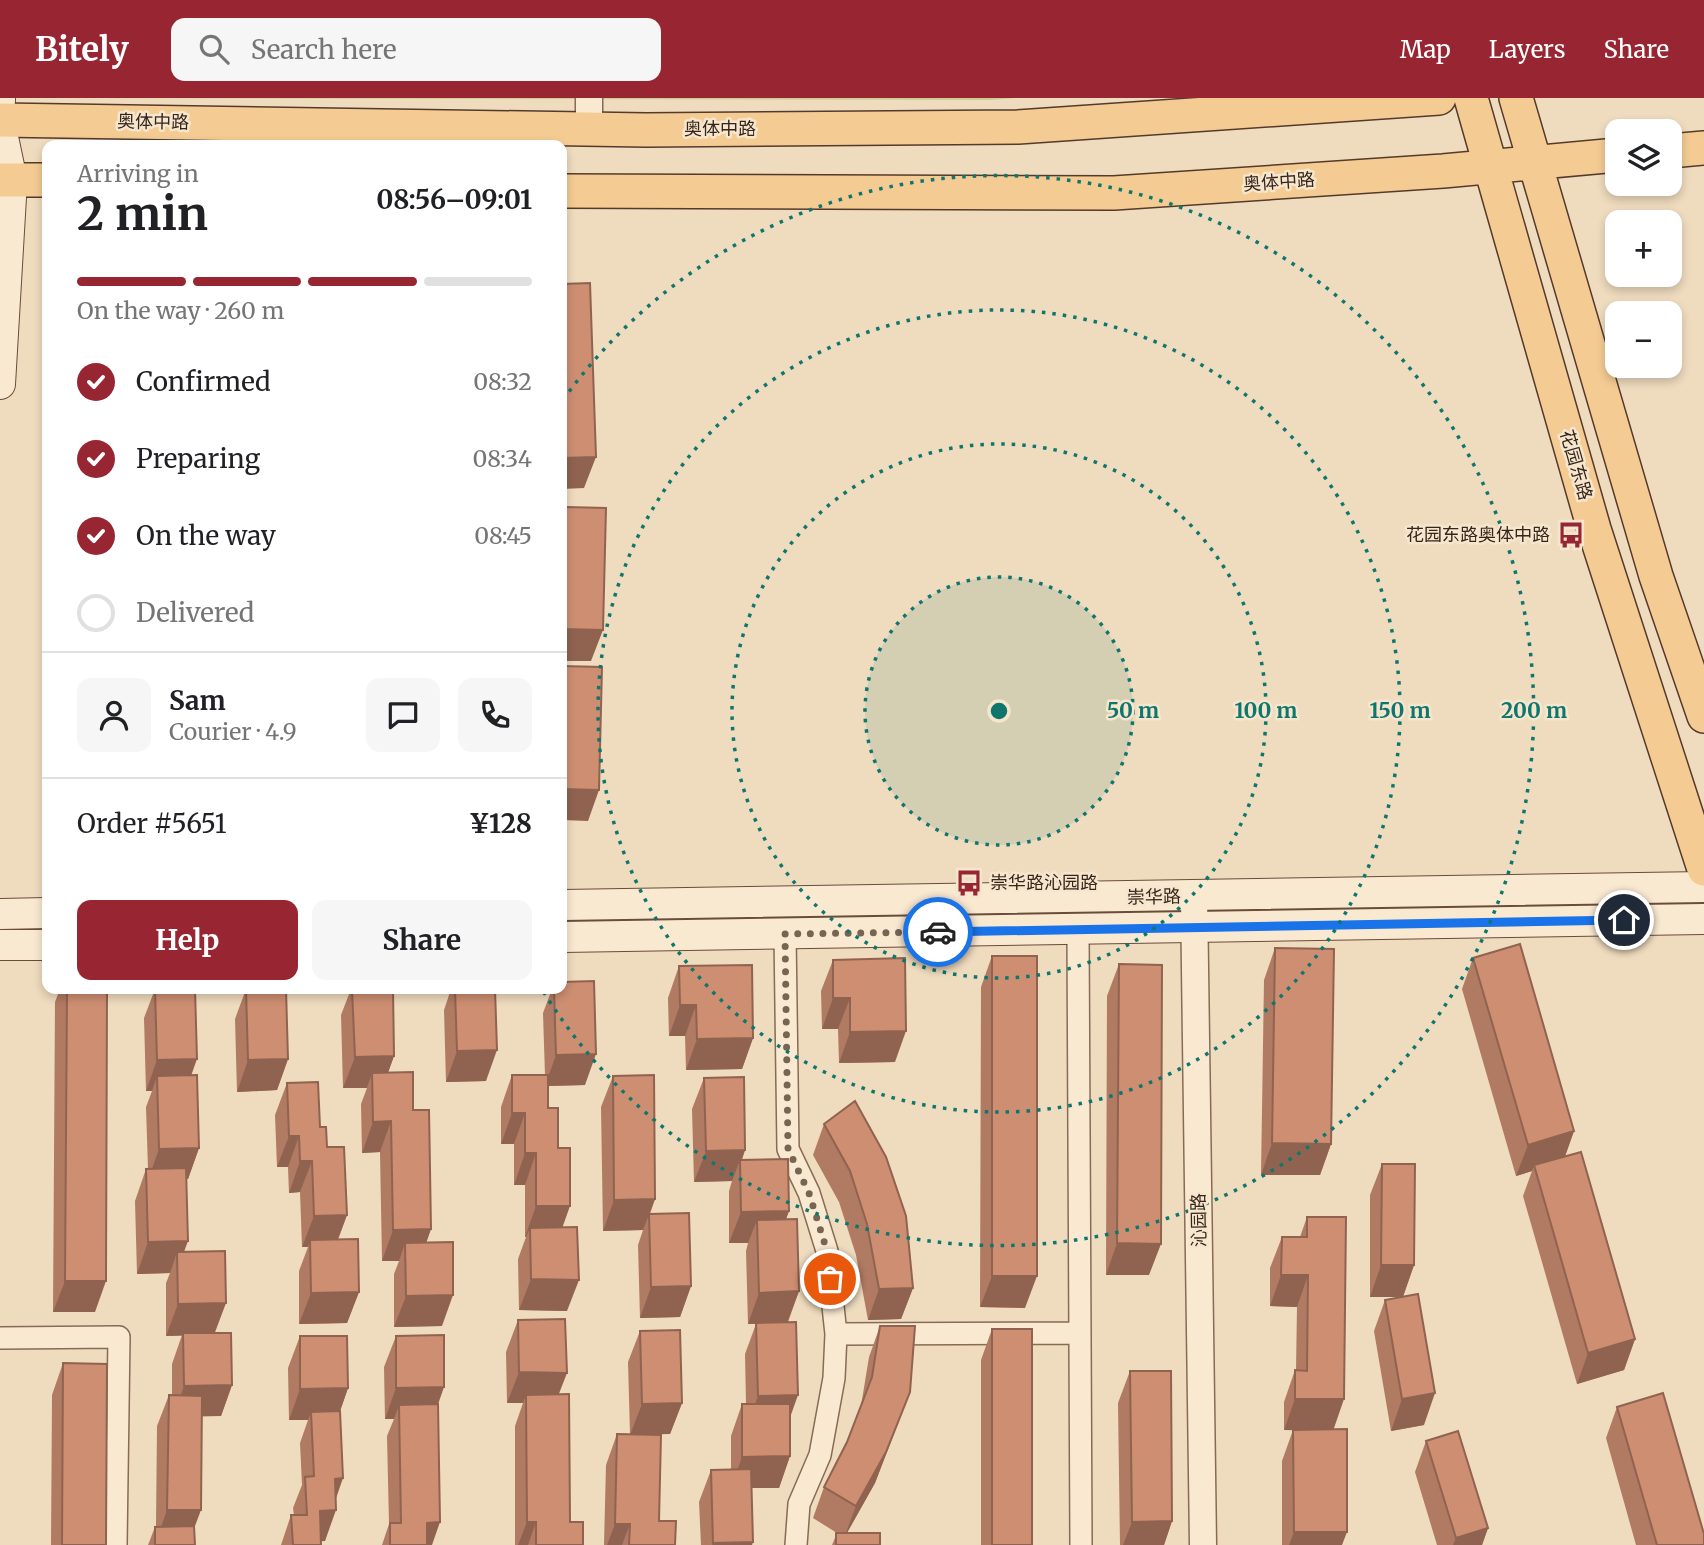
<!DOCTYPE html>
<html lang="en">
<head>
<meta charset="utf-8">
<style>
  :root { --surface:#fff; --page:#f6f6f6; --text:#202124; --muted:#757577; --line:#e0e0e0; --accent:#982532 }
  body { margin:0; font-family:Merriweather,"Noto Sans SC",serif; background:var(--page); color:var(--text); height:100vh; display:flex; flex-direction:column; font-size:26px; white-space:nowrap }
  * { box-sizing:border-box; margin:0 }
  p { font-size:23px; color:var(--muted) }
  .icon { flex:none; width:38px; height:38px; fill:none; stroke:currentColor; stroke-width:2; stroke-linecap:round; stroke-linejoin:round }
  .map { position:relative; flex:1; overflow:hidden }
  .side { position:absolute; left:42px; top:42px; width:525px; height:854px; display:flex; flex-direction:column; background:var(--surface); border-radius:14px; box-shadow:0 4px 10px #0003 }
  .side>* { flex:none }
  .fabs { position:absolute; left:1605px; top:21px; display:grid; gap:14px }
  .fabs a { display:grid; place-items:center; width:77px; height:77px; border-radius:14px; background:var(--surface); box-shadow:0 4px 10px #0003; font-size:35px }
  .pin { position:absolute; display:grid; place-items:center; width:60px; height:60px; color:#fff; margin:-30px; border:4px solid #fff; border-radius:50%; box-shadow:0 2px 7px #0007 }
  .courier { position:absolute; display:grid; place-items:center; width:70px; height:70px; margin:-35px; border:5px solid #1a73e8; border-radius:50%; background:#fff; color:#222; box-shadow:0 2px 9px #0007 }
  .summary em { font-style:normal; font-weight:700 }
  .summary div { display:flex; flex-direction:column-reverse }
  .summary { display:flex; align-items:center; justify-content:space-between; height:119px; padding:0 35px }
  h1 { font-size:46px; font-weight:700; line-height:52px }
  .bar { display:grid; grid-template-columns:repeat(4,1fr); gap:10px 7px; align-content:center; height:84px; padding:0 35px }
  .bar i { height:9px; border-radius:5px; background:var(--line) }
  .bar .selected { background:var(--accent) }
  .bar p { grid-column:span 4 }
  .line { display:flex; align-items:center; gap:18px; padding:0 35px; border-top:2px solid var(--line) }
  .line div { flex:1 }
  .round { display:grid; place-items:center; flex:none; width:74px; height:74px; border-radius:14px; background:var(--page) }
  ol { padding:0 35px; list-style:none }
  li { display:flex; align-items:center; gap:21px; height:77px }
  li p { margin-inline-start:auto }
  li .icon { padding:7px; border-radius:50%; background:var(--accent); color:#fff; stroke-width:4 }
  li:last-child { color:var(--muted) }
  li i { width:38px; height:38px; border:4px solid var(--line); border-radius:50% }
  .action { display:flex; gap:14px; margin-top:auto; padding:14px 35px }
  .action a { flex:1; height:80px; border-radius:14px; background:var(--accent); color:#fff; font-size:28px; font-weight:700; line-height:80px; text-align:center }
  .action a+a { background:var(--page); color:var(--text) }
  header { display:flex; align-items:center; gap:42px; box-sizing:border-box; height:98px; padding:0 35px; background:var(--accent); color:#fff }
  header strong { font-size:33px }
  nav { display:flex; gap:38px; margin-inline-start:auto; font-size:24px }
  .search { width:490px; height:63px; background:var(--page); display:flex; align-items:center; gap:18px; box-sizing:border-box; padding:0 24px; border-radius:14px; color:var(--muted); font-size:26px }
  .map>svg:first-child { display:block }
  .forest { fill:url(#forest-crowns) }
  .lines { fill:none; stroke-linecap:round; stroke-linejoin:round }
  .minor-casing { stroke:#876b56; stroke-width:24 }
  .tertiary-casing { stroke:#876b56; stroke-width:29 }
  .secondary-casing { stroke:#694c3a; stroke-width:32 }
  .primary-casing { stroke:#553a2b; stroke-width:36 }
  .minor { stroke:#fae9d1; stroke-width:21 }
  .tertiary { stroke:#fae9d1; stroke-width:26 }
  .secondary { stroke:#fae9d1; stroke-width:30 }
  .primary { stroke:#f4cb93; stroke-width:33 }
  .wall { fill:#b17a62 }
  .shaded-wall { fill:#906350 }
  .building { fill:#ce8e72; stroke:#906350; stroke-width:2 }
  .done { stroke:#776554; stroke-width:7; stroke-dasharray:0 12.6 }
  .route { stroke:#1a73e8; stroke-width:9 }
  .ring { fill:none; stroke:#0f766e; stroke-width:3.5; stroke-dasharray:3.5 7 }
  .labels { text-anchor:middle; stroke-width:5; stroke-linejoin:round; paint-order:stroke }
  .street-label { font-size:18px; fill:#36251b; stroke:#f6e6cd }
  .poi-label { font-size:18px; fill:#36251b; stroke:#f6e6cd; text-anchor:end }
  .centre { fill:#0f766e; stroke:#f6e6cd; stroke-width:3.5 }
  .ring-label { font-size:21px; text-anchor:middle; font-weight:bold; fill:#0f766e; stroke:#f6e6cd; stroke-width:5; stroke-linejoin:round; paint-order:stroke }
</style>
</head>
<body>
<header>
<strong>Bitely</strong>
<div class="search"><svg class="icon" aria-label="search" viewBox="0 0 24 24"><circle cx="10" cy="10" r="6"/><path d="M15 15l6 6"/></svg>Search here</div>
<nav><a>Map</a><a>Layers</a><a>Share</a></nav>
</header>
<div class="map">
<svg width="1704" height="1447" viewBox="0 0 1704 1447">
  <defs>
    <pattern id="forest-crowns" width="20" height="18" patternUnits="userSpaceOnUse" patternTransform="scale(1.75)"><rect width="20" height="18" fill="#cdcd92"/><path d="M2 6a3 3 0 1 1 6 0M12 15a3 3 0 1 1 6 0" fill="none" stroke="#b1b07d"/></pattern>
  </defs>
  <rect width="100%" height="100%" fill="#efdbbe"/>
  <path class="forest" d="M54 0H1015L991 2Z"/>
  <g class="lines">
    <g class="minor-casing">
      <path id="minor" d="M1078 832 1081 1447
        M785 836 788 1051 809 1095 827 1153 836 1236 834 1280 820 1357 799 1406 796 1447
        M836 1236 1080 1235
        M0 1240 119 1239 116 1447"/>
    </g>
    <g class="tertiary-casing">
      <path id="tertiary" d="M589 0V31
        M1194 798 1203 1447"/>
    </g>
    <g class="secondary-casing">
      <path id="secondary" d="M0 3V0
        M0 25 12 82 0 286
        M562 807 1704 789
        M0 816 47 815
        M562 839 1704 821
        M0 847H47"/>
    </g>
    <g class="primary-casing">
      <path id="primary" d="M1471 0 1594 431 1704 771
        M1516 0 1656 478 1704 618
        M0 22 646 32 1018 29 1439 0
        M1670 53 1704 50
        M0 82H47
        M562 93 1114 95 1443 73 1617 57"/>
    </g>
    <use href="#minor" class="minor"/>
    <use href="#tertiary" class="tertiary"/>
    <use href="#secondary" class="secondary"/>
    <use href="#primary" class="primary"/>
  </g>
  <path class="wall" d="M566 409 591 563H562V421Z
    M1275 850 1331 1046 1320 1077H1261L1264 882Z
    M992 858 1025 1210 980 1209 981 889Z
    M1473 860 1574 1033 1565 1058 1635 1241 1624 1272 1577 1286 1523 1098 1532 1073 1516 1078 1462 891Z
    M833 862 895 964 839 965 838 931H822L821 893Z
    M1119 866 1149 1177H1106L1107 898Z
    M679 868 753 940 742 971 686 972 685 938H669L668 900Z
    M60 891H107L95 1214H53L55 904Z
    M155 891H195L191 977 199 1050 188 1081H186L184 1154 215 1235 232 1287 221 1318H202L194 1429 195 1447H148L155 1429H156L157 1328 169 1297H172V1266L182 1237 166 1238V1185L170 1175 137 1176 135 1103 146 1071H148L146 1009 152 993H146L144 920Z
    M246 891H286L288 961 277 992 237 994 235 921Z
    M351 891H393L394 958 388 974 413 1012 431 1131 426 1145 442 1228 394 1229V1176L399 1163H382L380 1054 362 1055 361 1006 367 990H343L341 917Z
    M451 891H495L486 983 446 984 444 912Z
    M552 891H562L585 987 548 988V1010L558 1050 567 1213 519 1212 518 1161 526 1139H525V1087H514V1046H501V1009L512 977H545L543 915Z
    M613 978 655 1101 650 1116 691 1188 680 1219 640 1220 638 1147 643 1132 603 1133 601 1009Z
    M704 980 745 1052 742 1062 789 1113 786 1121 799 1193 788 1224 790 1358 779 1390H751L752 1447H701L699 1404 711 1372H731V1338L742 1306H746L745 1256 756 1226H748L746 1153 748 1145H729V1093L732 1083 694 1084 692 1011Z
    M287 985 320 1029 347 1117 338 1142 359 1194 347 1225 299 1226V1173L308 1149H302L300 1094 289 1095 288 1069H277L275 1017Z
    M855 1003 913 1190 901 1221 868 1222 856 1157 839 1104 813 1057 824 1026Z
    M1382 1066 1414 1167 1403 1198 1424 1327 1391 1333 1374 1233 1385 1202 1401 1199H1370V1097Z
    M1307 1119 1333 1331 1342 1447H1282V1363L1293 1332H1284V1304L1295 1272H1296L1297 1209 1270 1208V1170L1282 1139H1300Z
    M518 1222 559 1296 570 1424 583 1447H515V1328L523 1305H507L506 1254Z
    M880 1228 910 1294 875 1385 847 1435 880 1447H832L837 1435 813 1420 824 1389 847 1344 861 1308 869 1259Z
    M992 1231 1032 1447H981V1262Z
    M640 1233 682 1305 670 1336H649L659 1423 675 1447H604L606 1367 617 1336H630L628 1264Z
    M300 1238 348 1290 340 1313 336 1401 325 1443H321V1447H281L291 1417H294L293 1410 302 1387 300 1345 308 1322H289L288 1270Z
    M396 1238 438 1307 432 1447H382L389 1426 387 1338 394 1321H385L384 1269Z
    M63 1265 106 1447H51L52 1297Z
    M1130 1273 1172 1423 1164 1447H1120L1118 1305Z
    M1617 1309 1704 1447H1636L1606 1340Z
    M1426 1343 1488 1430 1482 1447H1437L1415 1374Z"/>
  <path class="shaded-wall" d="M596 359 584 390 562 391V360Z
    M563 531 603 532 591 563H562V534Z
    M562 691 599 692 588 723 562 722Z
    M833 900H850L838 931H822Z
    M680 907H696L685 938H669Z
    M906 933 895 964 839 965 850 934Z
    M753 940 742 971 686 972 697 941Z
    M497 952 486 983 446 984 457 953Z
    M596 956 585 987 545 988 556 957Z
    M394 958 383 989 372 975 367 990H343L355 959Z
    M197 961 186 992 157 978 152 993H146L157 962Z
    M288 961 277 992 237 994 248 962Z
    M512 1015H525L514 1046H501Z
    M391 1023 380 1054 362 1055 373 1024Z
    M1574 1033 1563 1064 1534 1067 1532 1073 1516 1078 1528 1047Z
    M289 1038H299L288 1069H277Z
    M1272 1045 1331 1046 1320 1077H1261Z
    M199 1050 188 1081 148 1082 159 1051Z
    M745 1052 740 1066V1062L732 1083 694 1084 706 1053Z
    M525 1055H536L525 1087H514Z
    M300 1063H312L300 1094 289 1095Z
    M655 1101 643 1132 603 1133 614 1102Z
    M536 1108H570L559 1139 530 1130 526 1139H525Z
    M789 1113 777 1145 757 1122 748 1145H729L741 1114Z
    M347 1117 335 1148 310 1142 308 1149H302L314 1118Z
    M431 1131 420 1162 405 1145 399 1163H382L393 1132Z
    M188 1143 177 1173V1154L170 1175 137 1176 148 1144Z
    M1117 1145 1161 1146 1149 1177H1106Z
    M1381 1167H1414L1403 1199H1370Z
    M1281 1177H1308L1297 1209 1270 1208Z
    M992 1178H1037L1025 1210 980 1209Z
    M531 1181 579 1182 567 1213 519 1212Z
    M65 1183H106L95 1214H53Z
    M691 1188 680 1219 640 1220 651 1189Z
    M913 1190 901 1221 868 1222 879 1191Z
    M799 1193 787 1225 748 1226 759 1195Z
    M359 1194 347 1225 299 1226 311 1195Z
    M453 1197 442 1228 394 1229 406 1198Z
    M226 1205 214 1237 166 1238 178 1206Z
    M1635 1241 1624 1272 1577 1286 1588 1255Z
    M519 1274 567 1275 555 1306 526 1297 523 1305H507Z
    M232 1287 221 1318 173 1319 184 1288Z
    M444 1289 433 1321 399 1307 394 1321H385L396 1290Z
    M348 1290 337 1322 311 1314 308 1322H289L300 1291Z
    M910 1294 875 1385 844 1440 856 1408Z
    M1435 1295 1424 1327 1391 1333 1402 1301Z
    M798 1297 787 1328 747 1329 758 1298Z
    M1295 1301H1344L1333 1333 1284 1332Z
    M682 1305 670 1336 630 1337 642 1306Z
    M790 1358 779 1390H731L742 1359Z
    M343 1380 332 1412 335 1381Z
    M167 1412H201L189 1444 156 1443Z
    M336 1412 325 1443 309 1444 320 1413Z
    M1172 1423 1164 1447H1123L1132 1424Z
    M440 1424 432 1447H419L427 1425Z
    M527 1424H536L528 1447H518Z
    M615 1426H630L622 1447H607Z
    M1488 1430 1482 1447H1453L1456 1440Z
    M1294 1434H1347L1342 1447H1289Z
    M753 1444 752 1447H712L713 1445Z"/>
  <path class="building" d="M590 185 596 359 562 360V186Z
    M566 409 606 410 603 532 563 531Z
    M562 568 602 569 599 692 562 691Z
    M1520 846 1574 1033 1528 1047 1473 860Z
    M1275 850 1334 851 1331 1046 1272 1045Z
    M992 858H1037V1178H992Z
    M905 860 906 933 850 934V900H833V862Z
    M1119 866 1162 867 1161 1146 1117 1145Z
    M752 867 753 940 697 941 696 907H680L679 868Z
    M594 883 596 956 556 957 554 891H562V884Z
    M67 891H107L106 1183H65Z
    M155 891H195L197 961 157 962Z
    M246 891H286L288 961 248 962Z
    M352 891H393L394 958 355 959Z
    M455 891H495L497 952 457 953Z
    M413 974V1012H429L431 1131 393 1132 391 1023 373 1024 372 975Z
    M197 977 199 1050 159 1051 157 978Z
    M512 977H548V1010H558V1050H570V1108H536V1055H525V1015H512Z
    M654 977 655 1101 614 1102 613 978Z
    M744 979 745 1052 706 1053 704 980Z
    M318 984 320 1029H326L327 1049H344L347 1117 314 1118 312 1063H300L299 1038H289L287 985Z
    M855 1003 886 1059 906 1118 913 1190 879 1191 867 1126 850 1073 824 1026Z
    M1581 1054 1635 1241 1588 1255 1534 1067Z
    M788 1061 789 1113 741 1114 740 1062Z
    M1382 1066H1415L1414 1167H1381Z
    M186 1070 188 1143 148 1144 146 1071Z
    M689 1115 691 1188 651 1189 649 1116Z
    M1307 1119H1346L1344 1301H1295V1272L1307 1273 1308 1177H1281L1282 1139H1307Z
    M797 1121 799 1193 759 1195 757 1122Z
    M577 1129 579 1182 531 1181 530 1130Z
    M358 1141 359 1194 311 1195 310 1142Z
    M453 1144V1197L406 1198 405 1145Z
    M225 1153 226 1205 178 1206 177 1154Z
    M1418 1196 1435 1295 1402 1301 1385 1202Z
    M565 1221 567 1275 519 1274 518 1222Z
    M796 1224 798 1297 758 1298 756 1225Z
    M880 1228H915L910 1294 886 1354 856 1408 824 1389 847 1344 872 1279Z
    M992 1231H1032V1447H992Z
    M680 1232 682 1305 642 1306 640 1233Z
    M183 1235H231L232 1287 184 1288Z
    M444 1237V1289L396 1290V1238Z
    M300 1238H347L348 1290 300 1291Z
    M63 1265 107 1266 106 1447H62Z
    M1130 1273H1171L1172 1423 1132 1424Z
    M1663 1295 1704 1436V1447H1657L1617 1309Z
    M569 1296 570 1424H583V1447H536V1424H527L526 1297Z
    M169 1297 202 1298 201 1412H167Z
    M438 1306 440 1424 427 1425V1447H390V1425H401L399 1307Z
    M742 1306H790V1358L742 1359Z
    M340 1313 343 1380 335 1381 336 1412 320 1413 321 1447H293L291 1417H307L305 1379 314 1378 311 1314Z
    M1347 1331V1434H1294L1293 1332Z
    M1458 1333 1488 1430 1456 1440 1426 1343Z
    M617 1336 661 1337 659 1423H676L675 1447H629L630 1426H615Z
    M751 1371 753 1444 713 1445 711 1372Z
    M194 1428 195 1447H155V1429Z
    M836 1435H880V1447H836Z"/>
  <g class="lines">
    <path class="done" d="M830 1181 827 1153 809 1095 788 1051 785 836 938 834"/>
    <path class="route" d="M938 834 1624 822"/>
  </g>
  <circle cx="999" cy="613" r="134" fill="#0f766e" fill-opacity=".12"/>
  <g class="ring">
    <circle cx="999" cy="613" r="134"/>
    <circle cx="999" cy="613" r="267"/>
    <circle cx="999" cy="613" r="401"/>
    <path d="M563 302A535 535 0 1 1 543 893"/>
  </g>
  <defs>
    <g id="bus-bare" transform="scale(2.1)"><path d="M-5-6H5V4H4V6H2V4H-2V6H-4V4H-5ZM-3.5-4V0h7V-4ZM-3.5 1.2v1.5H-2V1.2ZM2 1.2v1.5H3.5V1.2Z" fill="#982532" stroke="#f6e6cd" stroke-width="2.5" paint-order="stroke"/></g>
  </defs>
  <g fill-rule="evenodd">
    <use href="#bus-bare" x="1571" y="437"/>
    <use href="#bus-bare" x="969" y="785"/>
  </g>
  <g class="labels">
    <g class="street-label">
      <text transform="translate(153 24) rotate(1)" y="6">奥体中路</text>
      <text x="720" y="37">奥体中路</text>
      <text transform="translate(1279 84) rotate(-4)" y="6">奥体中路</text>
      <text transform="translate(1576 367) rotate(74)" y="6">花园东路</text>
      <text transform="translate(1154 799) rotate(-1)" y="6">崇华路</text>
      <text transform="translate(1199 1122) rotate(-91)" y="6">沁园路</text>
    </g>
    <g class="poi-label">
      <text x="1550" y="443">花园东路奥体中路</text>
      <text x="990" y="791" text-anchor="start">崇华路沁园路</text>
    </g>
  </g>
  <circle cx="999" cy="613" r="10" class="centre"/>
  <g class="ring-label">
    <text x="1133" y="620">50 m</text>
    <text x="1266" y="620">100 m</text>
    <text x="1400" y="620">150 m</text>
    <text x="1534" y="620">200 m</text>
  </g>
</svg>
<div class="fabs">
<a><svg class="icon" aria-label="layers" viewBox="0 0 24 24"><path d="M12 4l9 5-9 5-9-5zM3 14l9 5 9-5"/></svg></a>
<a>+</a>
<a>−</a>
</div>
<div class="pin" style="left:830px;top:1181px;background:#ea580c"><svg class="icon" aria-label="bag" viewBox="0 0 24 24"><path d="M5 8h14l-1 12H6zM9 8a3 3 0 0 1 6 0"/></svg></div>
<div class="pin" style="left:1624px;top:822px;background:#1f2937"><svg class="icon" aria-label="home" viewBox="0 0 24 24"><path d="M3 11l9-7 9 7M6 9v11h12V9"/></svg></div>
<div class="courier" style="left:938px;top:834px"><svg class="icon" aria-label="car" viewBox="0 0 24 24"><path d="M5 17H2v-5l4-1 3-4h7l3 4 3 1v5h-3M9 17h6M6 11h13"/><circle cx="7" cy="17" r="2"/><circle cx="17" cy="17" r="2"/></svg></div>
<section class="side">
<div class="summary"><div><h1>2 min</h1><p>Arriving in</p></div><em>08:56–09:01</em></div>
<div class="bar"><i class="selected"></i><i class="selected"></i><i class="selected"></i><i></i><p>On the way · 260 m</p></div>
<ol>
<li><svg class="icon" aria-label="check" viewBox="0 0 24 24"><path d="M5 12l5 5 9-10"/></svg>Confirmed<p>08:32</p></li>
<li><svg class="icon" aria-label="check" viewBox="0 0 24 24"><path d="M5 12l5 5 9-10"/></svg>Preparing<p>08:34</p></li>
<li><svg class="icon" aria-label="check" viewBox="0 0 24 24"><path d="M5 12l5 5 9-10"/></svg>On the way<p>08:45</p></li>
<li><i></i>Delivered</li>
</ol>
<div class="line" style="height:126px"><a class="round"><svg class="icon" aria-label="person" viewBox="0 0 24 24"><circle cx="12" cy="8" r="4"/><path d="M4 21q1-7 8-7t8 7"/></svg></a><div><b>Sam</b><p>Courier · 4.9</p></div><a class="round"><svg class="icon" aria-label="chat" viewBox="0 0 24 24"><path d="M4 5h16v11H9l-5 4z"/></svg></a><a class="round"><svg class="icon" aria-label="phone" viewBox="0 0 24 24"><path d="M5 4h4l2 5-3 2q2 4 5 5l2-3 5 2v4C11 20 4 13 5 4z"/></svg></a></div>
<div class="line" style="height:91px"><div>Order #5651</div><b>¥128</b></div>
<div class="action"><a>Help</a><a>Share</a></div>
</section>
</div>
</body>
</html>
